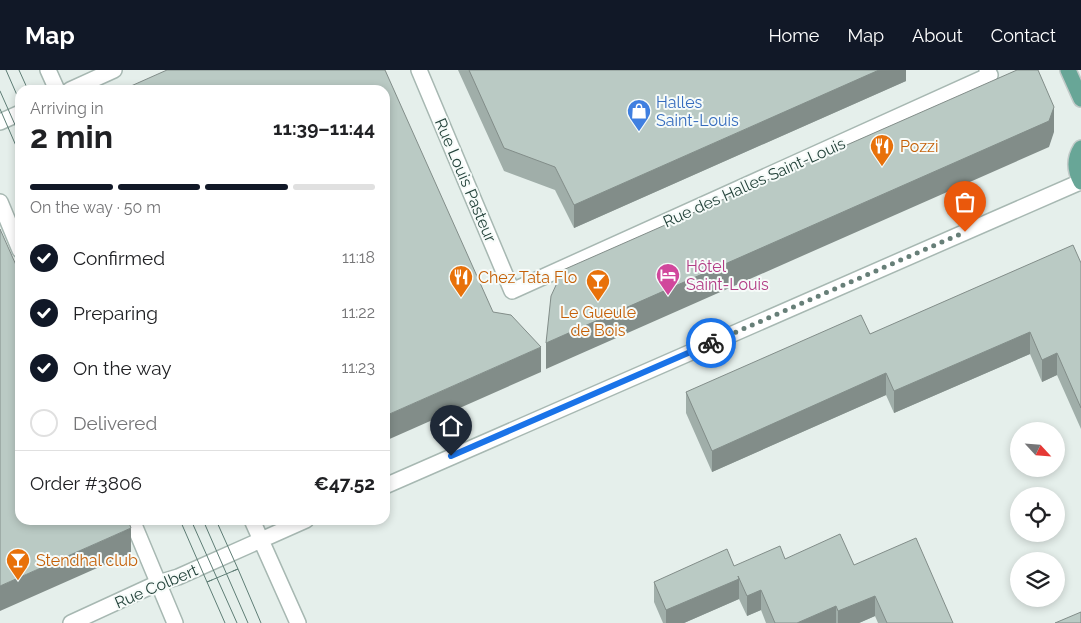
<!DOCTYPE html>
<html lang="en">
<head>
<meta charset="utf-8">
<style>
  :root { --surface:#fff; --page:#f2f2f2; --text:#202124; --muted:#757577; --line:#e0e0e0; --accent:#111827 }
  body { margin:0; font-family:Raleway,sans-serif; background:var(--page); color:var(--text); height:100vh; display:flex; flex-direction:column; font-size:19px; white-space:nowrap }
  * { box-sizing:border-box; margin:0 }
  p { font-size:16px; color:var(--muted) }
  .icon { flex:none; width:28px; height:28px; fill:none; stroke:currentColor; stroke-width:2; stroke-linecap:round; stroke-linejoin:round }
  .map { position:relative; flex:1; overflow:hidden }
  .details { position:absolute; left:15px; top:15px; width:375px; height:440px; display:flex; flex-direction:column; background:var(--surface); border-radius:15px; box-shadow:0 2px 8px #0003 }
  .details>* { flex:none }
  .needle { width:32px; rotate:116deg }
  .fabs { position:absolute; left:1010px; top:352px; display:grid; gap:10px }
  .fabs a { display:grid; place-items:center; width:55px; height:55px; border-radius:50%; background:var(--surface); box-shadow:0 2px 8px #0003; font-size:25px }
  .pin { position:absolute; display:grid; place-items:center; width:42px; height:42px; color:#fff; margin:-51px -21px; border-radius:50% 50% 50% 0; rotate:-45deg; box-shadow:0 0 5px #0007 }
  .pin .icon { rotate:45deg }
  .courier { position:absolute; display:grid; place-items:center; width:50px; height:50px; margin:-25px; border:4px solid #1a73e8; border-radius:50%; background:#fff; color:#222; box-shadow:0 1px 6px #0007 }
  .summary em { font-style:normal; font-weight:700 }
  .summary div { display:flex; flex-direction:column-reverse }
  .summary { display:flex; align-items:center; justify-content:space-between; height:85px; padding:0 15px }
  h1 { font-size:32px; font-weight:700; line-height:38px }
  .bar { display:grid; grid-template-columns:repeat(4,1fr); gap:8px 5px; align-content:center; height:60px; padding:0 15px }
  .bar i { height:6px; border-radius:4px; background:var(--line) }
  .bar .on { background:var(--accent) }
  .bar p { grid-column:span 4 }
  .line { display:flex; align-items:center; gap:12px; padding:0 15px; border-top:1px solid var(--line) }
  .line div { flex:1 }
  ol { padding:0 15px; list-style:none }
  li { display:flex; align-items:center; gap:15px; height:55px }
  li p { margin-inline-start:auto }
  li .icon { padding:5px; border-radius:50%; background:var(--accent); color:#fff; stroke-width:4 }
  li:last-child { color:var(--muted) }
  li i { width:28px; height:28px; border:2px solid var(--line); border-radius:50% }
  header { display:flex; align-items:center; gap:30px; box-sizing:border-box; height:70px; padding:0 25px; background:var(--accent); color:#fff }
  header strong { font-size:24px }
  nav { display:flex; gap:28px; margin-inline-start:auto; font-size:18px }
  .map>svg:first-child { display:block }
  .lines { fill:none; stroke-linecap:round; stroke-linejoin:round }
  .minor-casing { stroke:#a7b8b2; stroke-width:18 }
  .major-casing { stroke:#c1cac8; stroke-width:18 }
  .minor { stroke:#fff; stroke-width:15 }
  .major { stroke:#68a697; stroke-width:15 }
  .tram { stroke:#5e7d75; stroke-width:1 }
  .wall { fill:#a0aea9 }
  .shaded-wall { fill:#828d89 }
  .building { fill:#bacac4; stroke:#828d89 }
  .done { stroke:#677f78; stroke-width:5; stroke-dasharray:0 9 }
  .route { stroke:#1a73e8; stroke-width:6 }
  .labels { text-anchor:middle; stroke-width:4; stroke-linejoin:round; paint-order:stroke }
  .shop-label { font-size:16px; fill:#366cbe; stroke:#f6fbf9; text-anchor:start }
  .food-label { font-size:16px; fill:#c56008; stroke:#f6fbf9; text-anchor:start }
  .street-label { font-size:16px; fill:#23423a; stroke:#f6fbf9 }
  .hotel-label { font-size:16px; fill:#b23c85; stroke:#f6fbf9; text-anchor:start }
</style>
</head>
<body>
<header>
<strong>Map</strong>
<nav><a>Home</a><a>Map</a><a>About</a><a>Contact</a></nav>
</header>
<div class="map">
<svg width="1081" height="553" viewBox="0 0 1081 553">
  <rect width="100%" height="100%" fill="#e5efeb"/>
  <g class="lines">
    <g class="minor-casing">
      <path id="minor" d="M48 0 57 20
        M419 0 512 221 990 5 987 0
        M70 20 114 0
        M0 52 20 43
        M0 132 20 180
        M385 416 1080 112
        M132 450 175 553
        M252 450 298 553
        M71 553 158 513 178 507 306 450"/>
    </g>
    <g class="major-casing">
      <path id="major" d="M1068 0 1081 29
        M1081 78C1074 89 1075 101 1081 112"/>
    </g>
    <use href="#minor" class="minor"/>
    <use href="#major" class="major"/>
    <path class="tram" d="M6 0 20 32
      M19 0 28 20
      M0 21 20 66
      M0 39 20 85
      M180 450 207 512 238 499 216 450
      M191 450 237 553
      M203 450 248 553
      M233 501 238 499 261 553
      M212 510 207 512 225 553"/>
  </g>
  <path class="wall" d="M458 0H906V11L574 158 555 120 504 101Z
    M1081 193V359L1057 305 1042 312 1030 284 894 343 886 325 712 402 686 343V322L870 264Z
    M785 489 854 495 953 553H878L875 546 859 553H766L761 540 747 546 739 529 684 553H663L654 532V512L734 496Z"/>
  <path class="shaded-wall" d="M879 0H906V11L574 158V135Z
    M1054 37V62L1049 77 546 299V273Z
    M1030 262V284L894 343V321Z
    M541 277V302L385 371V346Z
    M1057 283V305L1042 312V290Z
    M886 303V325L712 402V381Z
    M131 458V483L0 541V516Z
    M739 509V529L684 553H666V540Z
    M761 520V540L747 546V526Z
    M875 526V546L859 553H838V541Z
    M836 536V553H797Z"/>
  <path class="building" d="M167 0H385L493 242 511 245 541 277 385 346V20H122Z
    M469 0H879L574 135 555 97 504 78Z
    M1017 0H1038L1054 37 1049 51 546 273 551 226 563 200Z
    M0 159 20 204V450H128L131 458 0 516Z
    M1073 175 1081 193V338L1057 283 1042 290 1030 262 894 321 886 303 712 381 686 322 861 245 870 264Z
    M840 464 854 495 916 468 953 553H887L875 526 838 541 836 536 797 553H775L761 520 747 526 738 506 739 509 666 540 654 512 727 479 734 496 780 476 785 489Z
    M1081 542V553H1055Z"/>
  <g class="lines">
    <path class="done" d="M711 273 965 162"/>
    <path class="route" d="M451 386 711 273"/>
  </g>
  <defs>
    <g id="shop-pin" transform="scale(1.25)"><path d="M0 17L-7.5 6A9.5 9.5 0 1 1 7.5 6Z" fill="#3f7fe0" stroke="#f6fbf9"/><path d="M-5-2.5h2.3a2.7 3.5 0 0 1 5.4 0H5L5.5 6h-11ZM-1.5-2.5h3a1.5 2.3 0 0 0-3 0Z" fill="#fff"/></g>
    <g id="restaurant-pin" transform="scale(1.25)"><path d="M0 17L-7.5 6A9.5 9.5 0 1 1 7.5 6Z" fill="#e8710a" stroke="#f6fbf9"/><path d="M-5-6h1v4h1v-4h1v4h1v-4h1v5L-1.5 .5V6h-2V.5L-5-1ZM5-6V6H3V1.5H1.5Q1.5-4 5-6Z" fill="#fff"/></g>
    <g id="hotel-pin" transform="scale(1.25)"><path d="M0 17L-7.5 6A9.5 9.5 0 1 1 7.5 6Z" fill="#d1479c" stroke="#f6fbf9"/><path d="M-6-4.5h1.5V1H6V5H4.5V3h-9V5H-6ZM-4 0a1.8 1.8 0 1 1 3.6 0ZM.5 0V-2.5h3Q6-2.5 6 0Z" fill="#fff"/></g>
    <g id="bar-pin" transform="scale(1.25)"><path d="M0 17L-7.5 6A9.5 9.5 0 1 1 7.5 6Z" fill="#e8710a" stroke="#f6fbf9"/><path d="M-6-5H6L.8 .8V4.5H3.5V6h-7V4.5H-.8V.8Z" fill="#fff"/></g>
  </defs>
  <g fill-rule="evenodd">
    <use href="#shop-pin" x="639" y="41"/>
    <use href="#restaurant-pin" x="882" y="76"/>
    <use href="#hotel-pin" x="668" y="205"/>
    <use href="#restaurant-pin" x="461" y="207"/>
    <use href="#bar-pin" x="598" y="211"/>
    <use href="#bar-pin" x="18" y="490"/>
  </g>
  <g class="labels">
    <g class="shop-label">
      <text x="656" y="38">Halles<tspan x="656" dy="18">Saint-Louis</tspan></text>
    </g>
    <g class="food-label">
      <text x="900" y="82">Pozzi</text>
      <text x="478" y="213">Chez Tata Flo</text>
      <text x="598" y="248" text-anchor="middle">Le Gueule<tspan x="598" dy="18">de Bois</tspan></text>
      <text x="36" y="496">Stendhal club</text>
    </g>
    <g class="street-label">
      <text transform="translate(466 110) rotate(67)" y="6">Rue Louis Pasteur</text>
      <text transform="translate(754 112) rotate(-24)" y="6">Rue des Halles Saint-Louis</text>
      <text transform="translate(156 516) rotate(-23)" y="6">Rue Colbert</text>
    </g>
    <g class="hotel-label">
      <text x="686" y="202">Hôtel<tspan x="686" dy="18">Saint-Louis</tspan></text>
    </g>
  </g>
</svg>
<div class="fabs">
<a><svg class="needle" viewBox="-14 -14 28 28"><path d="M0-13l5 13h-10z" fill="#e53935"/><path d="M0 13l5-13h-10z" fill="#757577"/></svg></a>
<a><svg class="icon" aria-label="locate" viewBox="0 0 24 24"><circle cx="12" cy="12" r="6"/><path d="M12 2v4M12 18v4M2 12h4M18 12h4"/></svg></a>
<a><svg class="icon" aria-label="layers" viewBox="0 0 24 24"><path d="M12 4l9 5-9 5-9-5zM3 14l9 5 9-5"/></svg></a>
</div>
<div class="pin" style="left:965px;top:162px;background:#ea580c"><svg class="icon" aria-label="bag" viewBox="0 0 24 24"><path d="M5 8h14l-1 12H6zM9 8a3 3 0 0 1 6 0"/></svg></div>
<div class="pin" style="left:451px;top:386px;background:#1f2937"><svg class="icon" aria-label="home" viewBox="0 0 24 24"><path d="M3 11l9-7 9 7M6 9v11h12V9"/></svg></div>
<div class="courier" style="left:711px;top:273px"><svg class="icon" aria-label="bike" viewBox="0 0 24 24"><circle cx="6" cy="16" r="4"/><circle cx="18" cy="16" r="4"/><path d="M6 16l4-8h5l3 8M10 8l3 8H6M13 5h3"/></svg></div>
<section class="details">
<div class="summary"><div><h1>2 min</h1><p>Arriving in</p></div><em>11:39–11:44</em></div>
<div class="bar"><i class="on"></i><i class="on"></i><i class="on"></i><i></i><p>On the way · 50 m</p></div>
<ol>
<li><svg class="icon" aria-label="check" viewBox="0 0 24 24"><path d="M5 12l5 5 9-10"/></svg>Confirmed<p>11:18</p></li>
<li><svg class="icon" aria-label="check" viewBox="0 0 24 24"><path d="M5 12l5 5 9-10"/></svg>Preparing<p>11:22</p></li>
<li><svg class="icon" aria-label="check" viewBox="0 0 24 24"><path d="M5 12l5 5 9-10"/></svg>On the way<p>11:23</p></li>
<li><i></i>Delivered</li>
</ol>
<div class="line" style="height:65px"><div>Order #3806</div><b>€47.52</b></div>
</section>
</div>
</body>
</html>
